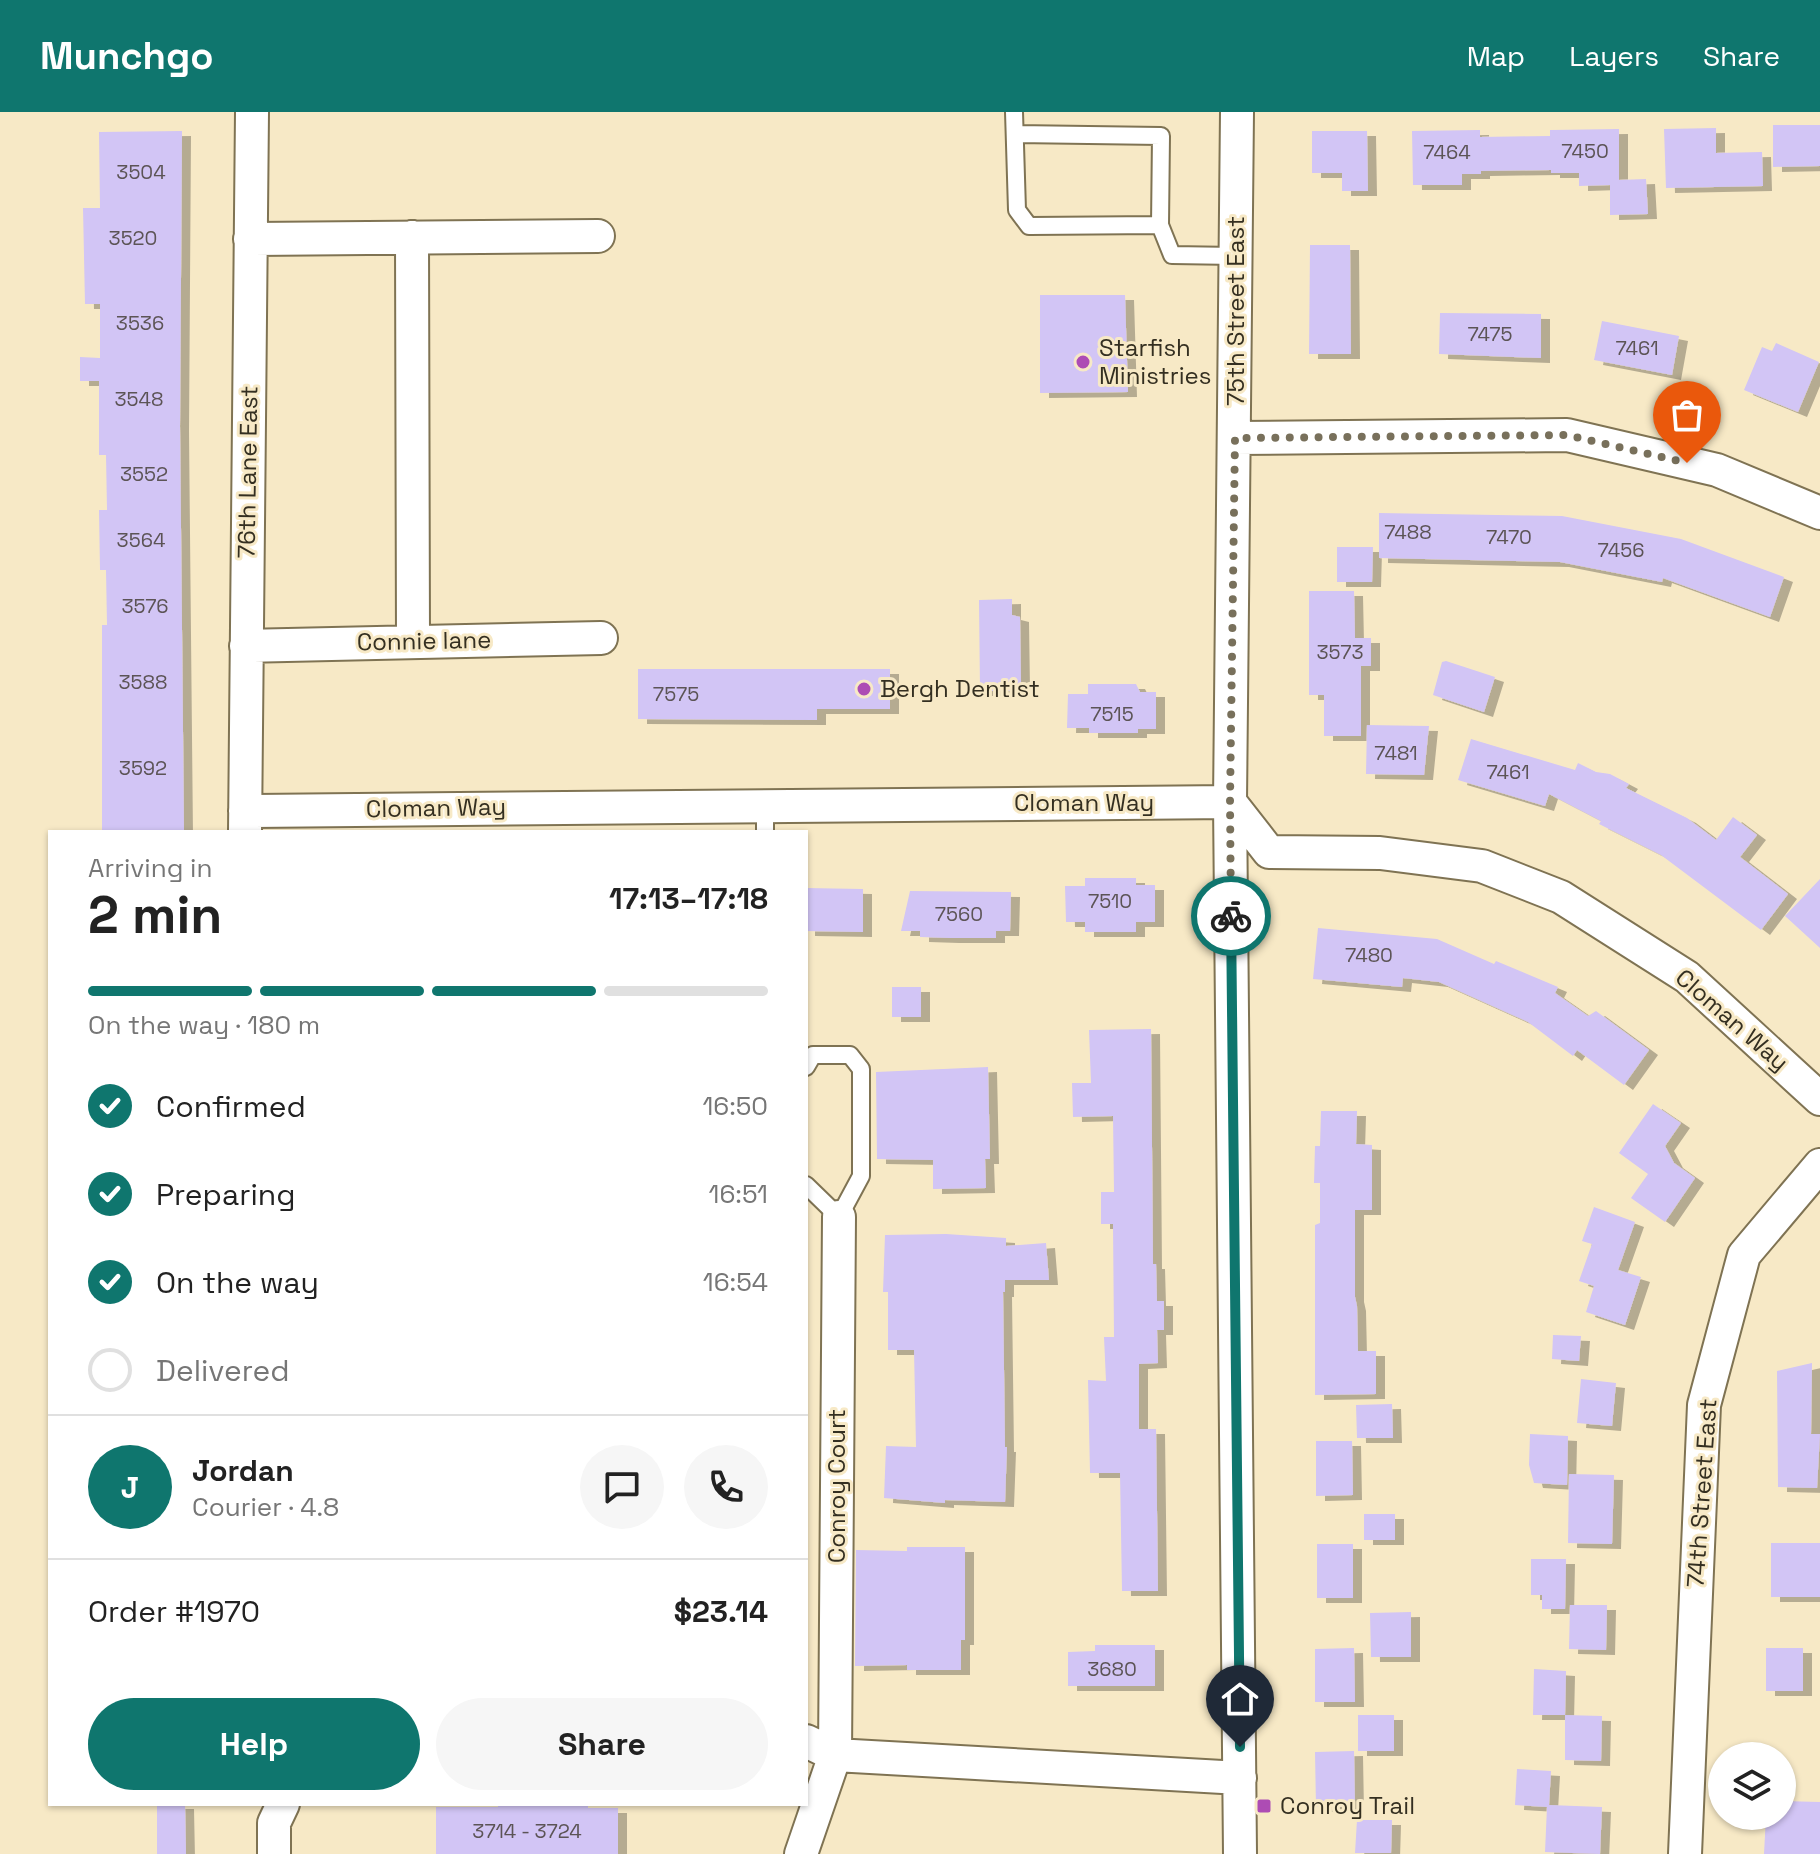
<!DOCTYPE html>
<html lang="en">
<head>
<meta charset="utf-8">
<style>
  :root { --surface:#fff; --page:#f6f6f6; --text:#222; --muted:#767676; --line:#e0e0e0; --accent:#0f766e }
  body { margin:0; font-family:"Space Grotesk",sans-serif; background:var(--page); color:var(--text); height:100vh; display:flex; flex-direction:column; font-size:30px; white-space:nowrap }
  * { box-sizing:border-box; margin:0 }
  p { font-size:26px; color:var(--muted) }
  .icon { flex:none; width:44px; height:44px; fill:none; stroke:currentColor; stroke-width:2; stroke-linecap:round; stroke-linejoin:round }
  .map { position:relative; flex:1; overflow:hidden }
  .sheet { position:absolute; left:48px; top:718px; width:760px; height:976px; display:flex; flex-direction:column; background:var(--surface); border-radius:0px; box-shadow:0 2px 6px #0004 }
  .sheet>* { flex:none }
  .fabs { position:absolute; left:1708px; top:1630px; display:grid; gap:16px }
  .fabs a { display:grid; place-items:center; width:88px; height:88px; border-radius:50%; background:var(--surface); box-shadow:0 2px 6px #0004; font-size:40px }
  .pin { position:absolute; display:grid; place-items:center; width:68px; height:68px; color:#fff; margin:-82px -34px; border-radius:50% 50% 50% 0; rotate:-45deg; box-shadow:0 0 8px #0007 }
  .pin .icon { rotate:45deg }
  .courier { position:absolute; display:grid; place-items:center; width:80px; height:80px; margin:-40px; border:6px solid #0f766e; border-radius:50%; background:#fff; color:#222; box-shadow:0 2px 10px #0007 }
  .headline em { font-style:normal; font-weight:700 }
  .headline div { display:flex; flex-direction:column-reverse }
  .headline { display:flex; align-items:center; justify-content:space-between; height:136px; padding:0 40px }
  h1 { font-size:52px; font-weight:700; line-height:60px }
  .bar { display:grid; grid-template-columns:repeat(4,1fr); gap:12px 8px; align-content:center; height:96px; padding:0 40px }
  .bar i { height:10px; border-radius:6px; background:var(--line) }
  .bar .current { background:var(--accent) }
  .bar p { grid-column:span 4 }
  .line { display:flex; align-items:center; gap:20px; padding:0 40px; border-top:2px solid var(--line) }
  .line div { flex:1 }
  .round { display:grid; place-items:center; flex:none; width:84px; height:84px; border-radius:42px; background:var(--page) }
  ol { padding:0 40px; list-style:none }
  li { display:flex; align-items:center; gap:24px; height:88px }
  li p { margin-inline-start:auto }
  li .icon { padding:8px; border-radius:50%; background:var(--accent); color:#fff; stroke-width:4 }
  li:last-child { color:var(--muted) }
  li i { width:44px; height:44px; border:4px solid var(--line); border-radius:50% }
  .cta { display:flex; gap:16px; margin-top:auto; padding:16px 40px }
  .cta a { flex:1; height:92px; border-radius:48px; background:var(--accent); color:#fff; font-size:32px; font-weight:700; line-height:92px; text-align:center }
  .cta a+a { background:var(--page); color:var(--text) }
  header { display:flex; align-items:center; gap:48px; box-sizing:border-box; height:112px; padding:0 40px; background:var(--accent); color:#fff }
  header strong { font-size:38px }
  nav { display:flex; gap:44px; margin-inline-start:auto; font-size:28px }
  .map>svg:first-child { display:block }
  .building { fill:#d2c5f5; filter:url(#shadow) }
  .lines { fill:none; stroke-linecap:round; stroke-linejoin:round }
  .service-casing { stroke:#7f7353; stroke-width:20 }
  .minor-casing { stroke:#7f7353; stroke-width:36 }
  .service { stroke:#fff; stroke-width:16 }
  .minor { stroke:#fff; stroke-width:32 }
  .done { stroke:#78705b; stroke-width:8; stroke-dasharray:0 14.4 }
  .route { stroke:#0f766e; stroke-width:10 }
  .poi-dot { fill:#ad4cb4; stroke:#f7e9c6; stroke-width:3 }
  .labels { text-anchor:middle; stroke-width:6; stroke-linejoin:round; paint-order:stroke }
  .number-label { font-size:20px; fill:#5c5456 }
  .street-label { font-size:24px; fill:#342f21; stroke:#f7e9c6 }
  .poi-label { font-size:24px; fill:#342f21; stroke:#f7e9c6; text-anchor:start }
</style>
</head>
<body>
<header>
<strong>Munchgo</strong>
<nav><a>Map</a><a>Layers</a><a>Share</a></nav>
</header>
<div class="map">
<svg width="1820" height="1742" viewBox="0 0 1820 1742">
  <defs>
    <filter id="shadow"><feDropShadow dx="9" dy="5" stdDeviation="0" flood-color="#0004"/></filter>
  </defs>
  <rect width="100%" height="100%" fill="#f7e9c6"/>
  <path class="building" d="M1773 13H1820V54L1773 55Z
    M1716 16V41L1762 40 1763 74 1666 76 1664 17Z
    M1619 17V68L1646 67 1648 102 1610 103V73L1579 74V61H1551V58L1481 59V62H1462V73H1413L1412 19 1480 18V25L1550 24V18Z
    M182 19 180 314 184 720H102V513H107L106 458H100L99 398H107L106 343H99V269H80V245L100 246V192H85L83 96H100L99 20Z
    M1312 19H1367L1368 79H1342V61H1312Z
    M1310 133H1350L1351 242H1309Z
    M1040 183H1125L1128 280 1040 281Z
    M1440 201 1541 202V246L1439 242Z
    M1602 209 1679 224 1672 263 1594 248Z
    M1776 231 1819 250 1798 300 1744 278 1762 235 1772 239Z
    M1379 401 1562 404 1681 427 1784 465 1770 505 1663 466 1662 470 1560 450 1379 446Z
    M1337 435H1373L1372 470H1337Z
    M1309 479H1354L1355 526H1371V554H1361V624H1324V583H1309Z
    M1012 487V503L1020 505 1021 572H1011L1010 579H980L979 488Z
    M1446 549 1495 565 1484 600 1433 583 1442 550Z
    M638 557H890V597H817V608L638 607Z
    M1088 572H1136L1140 580H1156V617H1138V621H1089V616H1067L1068 582H1088Z
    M1367 613 1429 614 1424 663 1366 662Z
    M1471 627 1575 658 1578 651 1596 660 1610 662 1629 672 1626 676 1687 706 1716 728 1733 705 1757 723 1740 745 1788 782 1761 818 1661 743 1599 712 1601 709 1549 682 1545 694 1458 668Z
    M1085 766H1136V773H1155V810H1136V820H1085V810H1066L1065 774H1085Z
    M1820 767V836L1785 804Z
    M806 776 863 777V820L806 819Z
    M910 779 1011 780 1010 819H996V826H950L920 825V819H901Z
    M1318 816 1437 827 1494 852 1496 849 1558 875 1555 881 1588 904 1596 899 1649 938 1624 973 1577 938 1573 944 1528 910 1439 870 1403 866 1402 875 1313 867Z
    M892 875H921V905H892Z
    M1151 917 1153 1152H1156L1157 1189H1164V1218H1157L1158 1251 1139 1252V1317H1156L1158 1479H1122L1120 1361H1090L1088 1268 1106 1269 1104 1225H1114L1113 1112H1101V1080H1114L1113 1004 1073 1005 1072 971H1091L1089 918Z
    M988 955 990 1047H985L986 1076 933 1077V1048L877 1047 876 960Z
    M1653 992 1681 1011 1665 1034 1674 1051 1695 1066 1665 1110 1631 1086 1648 1062 1619 1041Z
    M1321 999H1357L1356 1032 1372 1033V1098H1355V1185L1357 1194 1358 1239H1376V1282L1315 1283V1113L1320 1111V1071H1314L1315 1034H1320Z
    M1594 1095 1635 1110 1618 1158 1641 1165 1625 1213 1586 1200 1594 1174 1579 1169 1592 1132 1582 1129Z
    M946 1122 1006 1126V1134L1046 1131 1049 1168H1005V1180H1003L1005 1335H1007L1005 1390 945 1388V1391L884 1386 886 1334 916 1335 914 1238H888V1180H883L885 1123Z
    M1553 1223 1581 1224 1579 1249 1552 1247Z
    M1812 1251 1811 1322H1820L1817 1376 1778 1375 1777 1259Z
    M1581 1267 1616 1271 1612 1314 1577 1311Z
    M1392 1292 1393 1326H1357L1356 1293Z
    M1530 1322 1568 1324 1567 1373 1534 1371 1529 1353Z
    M1316 1329H1352L1353 1383 1316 1384Z
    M1569 1362 1614 1363 1612 1432 1568 1431Z
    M1364 1402H1395V1428H1364Z
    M1771 1431H1820V1485H1771Z
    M1317 1432H1353V1486H1317Z
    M907 1435H965V1528H961V1558H907V1553L855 1554 856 1438 907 1439Z
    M1531 1447H1566L1565 1497H1542V1483H1531Z
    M1570 1493H1607L1606 1538 1569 1537Z
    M1411 1500V1545H1371L1370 1501Z
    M1095 1533H1155V1574H1068V1540L1095 1539Z
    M1354 1536 1355 1590H1315V1537Z
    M1766 1536H1803V1579H1766Z
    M1534 1557 1566 1559 1565 1603H1533Z
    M1358 1603H1394V1639H1358Z
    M1565 1603 1602 1604 1601 1649 1565 1648Z
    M1354 1639 1355 1695H1316L1315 1640Z
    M1517 1657 1551 1659 1549 1693 1602 1695 1600 1742 1545 1740 1547 1695 1515 1693Z
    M1782 1689 1820 1690V1742H1764L1766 1704H1782Z
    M157 1692H185L186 1742H157Z
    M498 1692H588V1696H618V1742H436V1695H498Z
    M1357 1708H1392L1391 1741H1355Z"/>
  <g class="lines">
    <g class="service-casing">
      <path id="service" d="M1014 0 1017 98 1029 114 1160 113 1172 143 1236 144
        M1015 22 1161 24 1160 113
        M765 693V720
        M806 955 813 943H850L861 957V1064L839 1105 806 1073"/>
    </g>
    <g class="minor-casing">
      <path id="minor" d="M1237 0 1230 690 1240 1742
        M412 125 413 529
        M250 127 598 124
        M1235 326 1567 323 1717 358 1820 401
        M246 534 601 526
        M245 699 1230 690 1269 740 1380 741 1482 754 1561 785 1687 865 1820 987
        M245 720 252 0
        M806 1629 835 1643 1240 1666
        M274 1742V1711L283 1692
        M801 1742 835 1643 839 1105
        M1685 1742 1704 1293 1744 1143 1820 1053"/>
    </g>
    <use href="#service" class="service"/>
    <use href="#minor" class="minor"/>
  </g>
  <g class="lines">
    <path class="done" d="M1231 804 1230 690 1235 326 1567 323 1687 351"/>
    <path class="route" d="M1231 804 1240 1635"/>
  </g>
  <g class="poi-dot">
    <circle cx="1083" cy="250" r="8"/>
    <circle cx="864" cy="577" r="8"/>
    <rect x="1256" y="1686" width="16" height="16" rx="4"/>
  </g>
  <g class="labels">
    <g class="number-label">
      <text x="1585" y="46">7450</text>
      <text x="1447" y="47">7464</text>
      <text x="141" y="67">3504</text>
      <text x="133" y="133">3520</text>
      <text x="140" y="218">3536</text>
      <text x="1490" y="229">7475</text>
      <text x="1637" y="243">7461</text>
      <text x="139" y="294">3548</text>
      <text x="144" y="369">3552</text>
      <text x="1408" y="427">7488</text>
      <text x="1509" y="432">7470</text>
      <text x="141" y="435">3564</text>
      <text x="1621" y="445">7456</text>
      <text x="145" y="501">3576</text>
      <text x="1340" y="547">3573</text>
      <text x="143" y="577">3588</text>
      <text x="676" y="589">7575</text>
      <text x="1112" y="609">7515</text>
      <text x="1396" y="648">7481</text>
      <text x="143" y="663">3592</text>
      <text x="1508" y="667">7461</text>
      <text x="1110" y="796">7510</text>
      <text x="959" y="809">7560</text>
      <text x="1369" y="850">7480</text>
      <text x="1112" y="1564">3680</text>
      <text x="527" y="1726">3714 - 3724</text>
    </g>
    <g class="street-label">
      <text transform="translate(1236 199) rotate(-90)" y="8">75th Street East</text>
      <text transform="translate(248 360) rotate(-89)" y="8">76th Lane East</text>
      <text transform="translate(424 529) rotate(-1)" y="8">Connie lane</text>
      <text x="1084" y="699">Cloman Way</text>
      <text transform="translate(436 696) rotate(-1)" y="8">Cloman Way</text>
      <text transform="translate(1732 908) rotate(41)" y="8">Cloman Way</text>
      <text transform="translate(837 1374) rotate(-90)" y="8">Conroy Court</text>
      <text transform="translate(1702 1381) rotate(-86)" y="8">74th Street East</text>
    </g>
    <g class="poi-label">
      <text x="1099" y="244">Starfish<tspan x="1099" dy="28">Ministries</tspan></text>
      <text x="880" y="585">Bergh Dentist</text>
      <text x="1280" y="1702">Conroy Trail</text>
    </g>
  </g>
</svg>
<div class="fabs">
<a><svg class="icon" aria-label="layers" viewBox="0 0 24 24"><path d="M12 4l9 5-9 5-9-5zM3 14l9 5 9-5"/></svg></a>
</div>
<div class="pin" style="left:1687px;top:351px;background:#ea580c"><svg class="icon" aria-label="bag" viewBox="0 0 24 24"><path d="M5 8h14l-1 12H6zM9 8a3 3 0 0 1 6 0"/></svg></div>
<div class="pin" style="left:1240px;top:1635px;background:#1f2937"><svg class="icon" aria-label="home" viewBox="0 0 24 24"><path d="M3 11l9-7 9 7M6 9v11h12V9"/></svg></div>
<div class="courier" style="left:1231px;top:804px"><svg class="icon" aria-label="bike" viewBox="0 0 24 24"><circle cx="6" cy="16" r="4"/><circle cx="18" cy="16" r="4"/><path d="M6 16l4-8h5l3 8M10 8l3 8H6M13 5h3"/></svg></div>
<section class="sheet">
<div class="headline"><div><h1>2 min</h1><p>Arriving in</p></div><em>17:13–17:18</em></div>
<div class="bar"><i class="current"></i><i class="current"></i><i class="current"></i><i></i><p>On the way · 180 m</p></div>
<ol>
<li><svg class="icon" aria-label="check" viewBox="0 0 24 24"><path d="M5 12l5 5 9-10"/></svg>Confirmed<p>16:50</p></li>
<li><svg class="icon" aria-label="check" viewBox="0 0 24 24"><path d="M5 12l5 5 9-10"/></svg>Preparing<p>16:51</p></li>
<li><svg class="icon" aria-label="check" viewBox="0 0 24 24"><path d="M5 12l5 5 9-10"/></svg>On the way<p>16:54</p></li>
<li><i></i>Delivered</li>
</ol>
<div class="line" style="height:144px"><b class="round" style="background:var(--accent);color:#fff">J</b><div><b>Jordan</b><p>Courier · 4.8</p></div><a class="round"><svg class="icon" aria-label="chat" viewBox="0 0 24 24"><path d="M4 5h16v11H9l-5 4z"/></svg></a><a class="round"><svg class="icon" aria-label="phone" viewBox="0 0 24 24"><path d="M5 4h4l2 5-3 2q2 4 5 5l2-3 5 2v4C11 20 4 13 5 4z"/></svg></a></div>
<div class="line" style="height:104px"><div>Order #1970</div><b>$23.14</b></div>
<div class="cta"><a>Help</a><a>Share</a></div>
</section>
</div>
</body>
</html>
